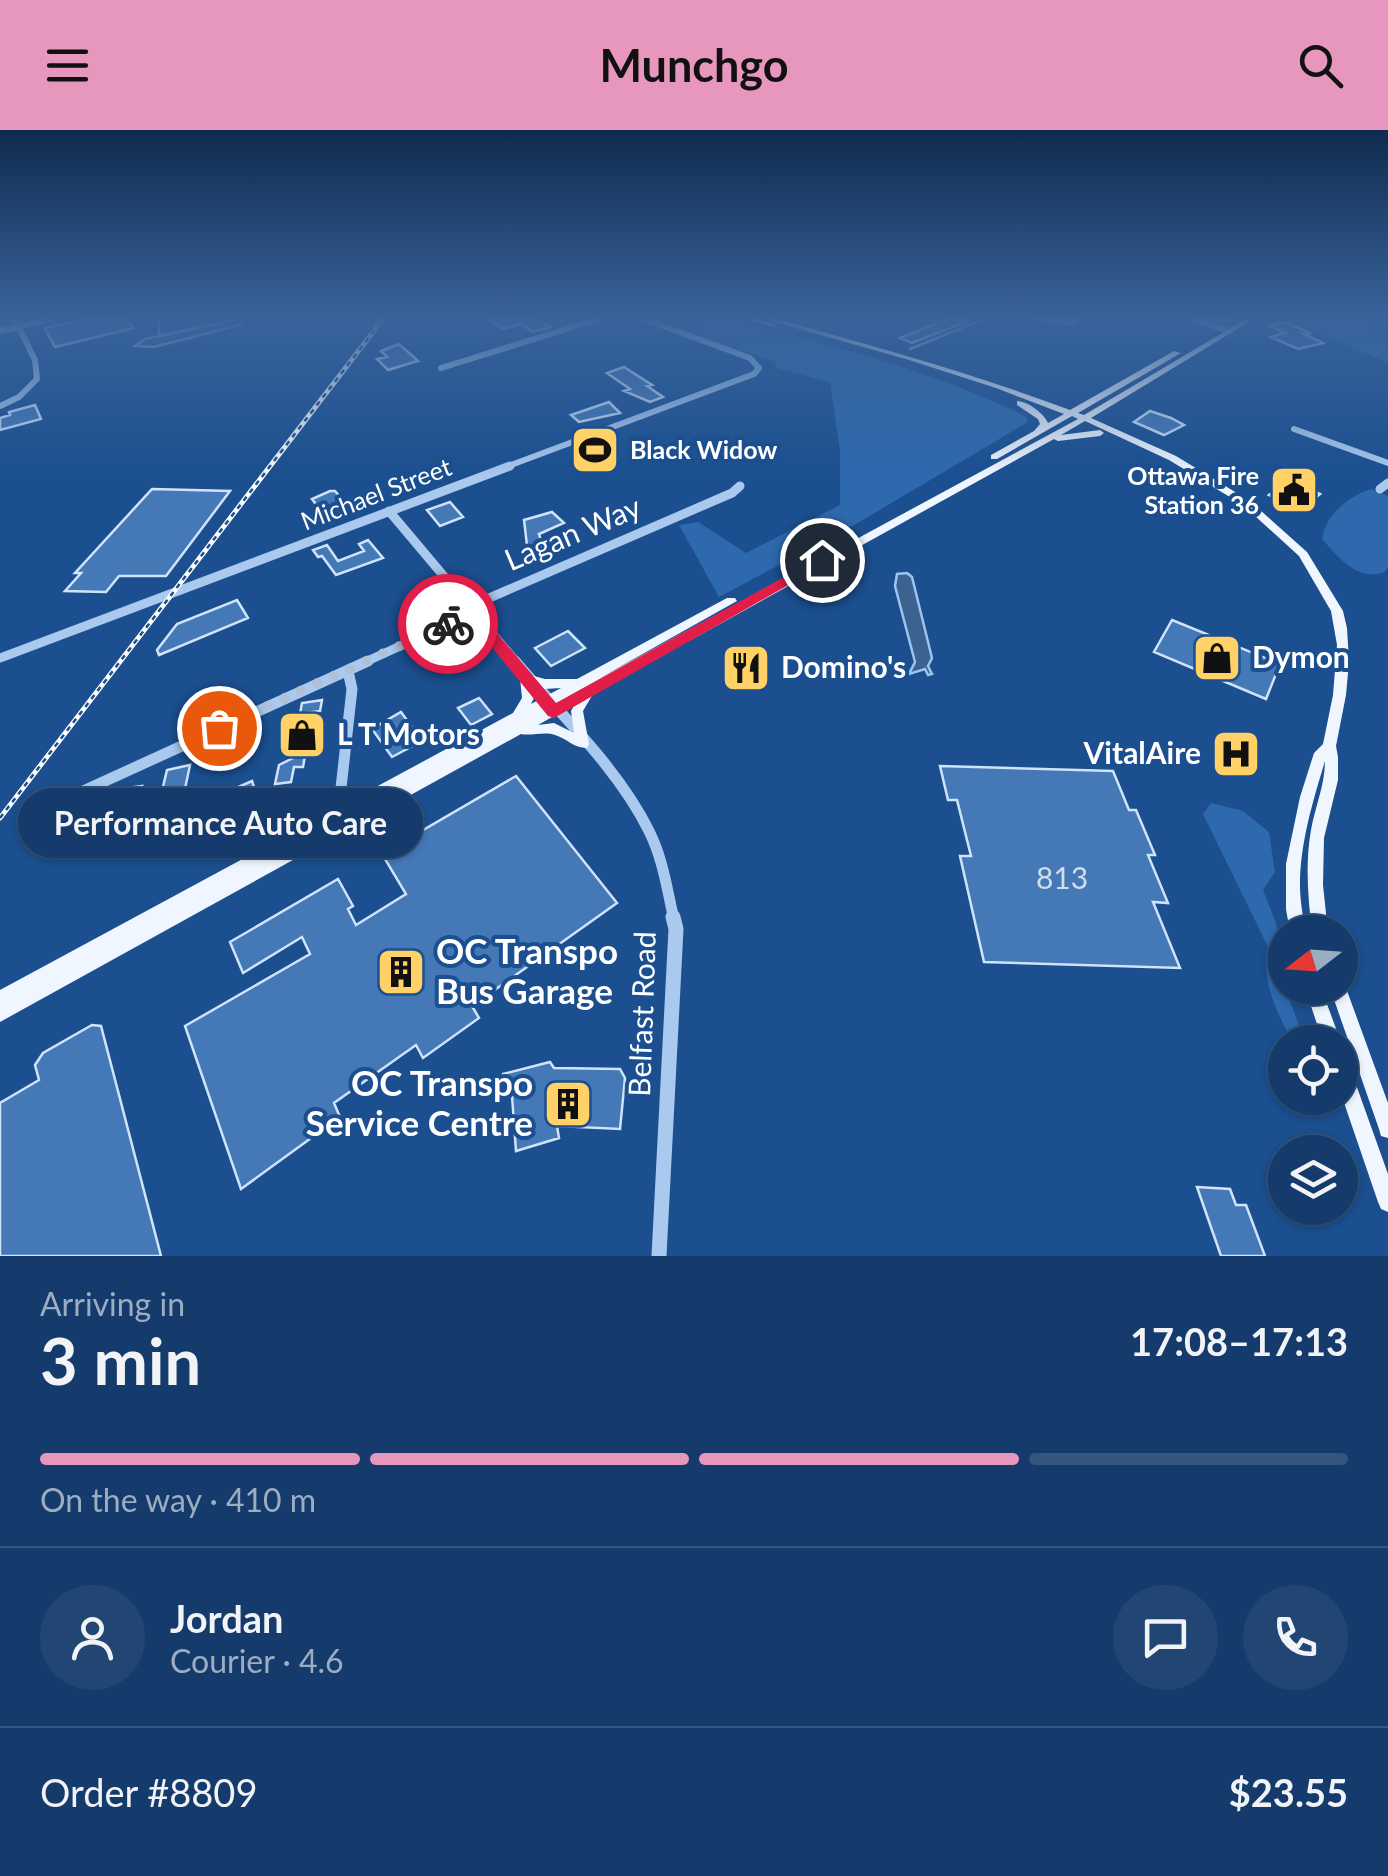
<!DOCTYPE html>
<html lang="en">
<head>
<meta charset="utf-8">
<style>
  :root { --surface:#143b6b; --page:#214673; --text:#f1f3f6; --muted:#9dadc1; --line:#33557e; --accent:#e797bd }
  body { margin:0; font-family:Lato,sans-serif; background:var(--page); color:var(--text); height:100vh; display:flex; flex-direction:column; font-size:38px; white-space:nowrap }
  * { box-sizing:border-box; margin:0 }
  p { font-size:32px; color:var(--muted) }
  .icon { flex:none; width:55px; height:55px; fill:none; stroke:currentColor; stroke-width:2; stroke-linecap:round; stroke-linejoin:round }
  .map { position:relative; height:1126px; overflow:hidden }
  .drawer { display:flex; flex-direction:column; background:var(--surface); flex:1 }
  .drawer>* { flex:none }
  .needle { width:65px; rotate:253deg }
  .tools { position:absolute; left:1268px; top:785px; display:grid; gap:20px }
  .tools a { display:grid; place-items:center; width:90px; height:90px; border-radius:50%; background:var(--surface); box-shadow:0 2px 8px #0004,0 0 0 2px var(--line); font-size:50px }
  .pin { position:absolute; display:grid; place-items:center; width:85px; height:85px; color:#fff; margin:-42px; border:5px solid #fff; border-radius:50%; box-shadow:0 2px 10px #0007 }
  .courier { position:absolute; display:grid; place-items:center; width:100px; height:100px; margin:-50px; border:8px solid #e11d48; border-radius:50%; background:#fff; color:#222; box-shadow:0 2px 12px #0007 }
  .bubble { position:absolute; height:70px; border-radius:35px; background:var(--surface); box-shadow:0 2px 8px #0004,0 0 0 2px var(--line); font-size:32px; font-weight:700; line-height:70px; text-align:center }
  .summary em { font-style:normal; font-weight:700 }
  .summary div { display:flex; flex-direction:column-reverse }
  .summary { display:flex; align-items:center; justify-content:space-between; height:170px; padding:0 40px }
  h1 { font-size:65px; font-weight:700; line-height:75px }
  .bar { display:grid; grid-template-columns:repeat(4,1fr); gap:15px 10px; align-content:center; height:120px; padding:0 40px }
  .bar i { height:12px; border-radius:8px; background:var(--line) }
  .bar .on { background:var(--accent) }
  .bar p { grid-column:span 4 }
  .line { display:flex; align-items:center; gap:25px; padding:0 40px; border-top:2px solid var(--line) }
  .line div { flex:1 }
  .round { display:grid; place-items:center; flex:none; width:105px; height:105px; border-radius:52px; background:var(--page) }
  header { display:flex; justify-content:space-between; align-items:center; height:130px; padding:0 40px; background:var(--accent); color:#111; font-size:45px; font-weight:700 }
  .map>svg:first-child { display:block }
  .green { fill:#2e69ad }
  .water { fill:#3c6290; stroke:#9cc4f0; stroke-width:2.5 }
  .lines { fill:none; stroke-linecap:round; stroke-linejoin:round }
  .stream { stroke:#9cc4f0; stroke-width:2.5 }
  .building { fill:#4478b7; stroke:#cfe3fa; stroke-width:2.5 }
  .minor-far3 { stroke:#a9c9ee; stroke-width:6 }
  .minor-far2 { stroke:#a9c9ee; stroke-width:9 }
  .minor-far1 { stroke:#a9c9ee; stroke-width:11 }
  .minor { stroke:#a9c9ee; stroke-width:15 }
  .major { fill:#f0f6ff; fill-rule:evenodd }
  .rail-casing { stroke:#fff; stroke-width:5 }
  .rail { stroke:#1b4f8f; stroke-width:2.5; stroke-dasharray:5; stroke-linecap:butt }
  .route { fill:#e11d48 }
  .done { stroke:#afc1d8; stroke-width:10; stroke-dasharray:0 18 }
  .labels { text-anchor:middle; stroke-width:8; stroke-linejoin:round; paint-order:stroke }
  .far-poi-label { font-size:25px; font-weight:bold; fill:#fff; stroke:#1b4f8f; text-anchor:start }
  .far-street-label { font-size:25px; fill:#fff; stroke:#1b4f8f }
  .street-label { font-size:30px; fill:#fff; stroke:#1b4f8f }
  .poi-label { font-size:30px; font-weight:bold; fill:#fff; stroke:#1b4f8f; text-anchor:start }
  .near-number-label { font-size:30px; fill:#d0dded }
  .near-poi-label { font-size:35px; font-weight:bold; fill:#fff; stroke:#1b4f8f; text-anchor:start }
</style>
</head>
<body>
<header><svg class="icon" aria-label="menu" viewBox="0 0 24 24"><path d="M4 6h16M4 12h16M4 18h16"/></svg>Munchgo<svg class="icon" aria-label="search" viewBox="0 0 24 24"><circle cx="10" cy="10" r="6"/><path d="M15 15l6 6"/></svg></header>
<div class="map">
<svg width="1388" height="1126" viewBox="0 0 1388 1126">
  <rect width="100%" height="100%" fill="#1b4f8f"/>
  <path class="green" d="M705 189H730C831 215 932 240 1025 286L1028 292 856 394 719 467 679 395 698 392 746 423 840 375V321L830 252 776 238 775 231 707 210 690 198Z
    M1288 189H1362L1388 216V233Z
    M1371 359 1388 366V437L1385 442C1358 452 1338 427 1322 409 1324 387 1348 366 1371 359Z
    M1211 673 1243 681 1269 702 1275 742 1263 760 1276 793 1286 860 1305 912H1293C1278 886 1260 849 1268 817L1203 684Z"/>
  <path class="water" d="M239 189 241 194 236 196 154 217 135 216 145 209Z
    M907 443 912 447 932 528 928 536 932 544 928 545 925 539 909 544 915 532 895 456 897 444Z"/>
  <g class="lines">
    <path class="stream" d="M159 189V206
      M1033 189 1074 195
      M910 219 984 189"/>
  </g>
  <path class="building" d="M83 189H126L134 198 55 217 45 198Z
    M488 189H538L550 197 533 202 521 194 503 199Z
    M948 189 971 190 912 213 900 208Z
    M1286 192 1310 203 1304 204 1323 213 1298 219 1271 207 1285 203 1269 196Z
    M399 214 418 231 388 240 377 229 387 227 381 221Z
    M624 237 652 255 647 256 663 267 650 272 624 261 630 259 607 243Z
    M609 272 620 283 579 292 571 285Z
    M35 275 41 289 0 300V288L10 285 9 282Z
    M1150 281 1171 288 1184 295 1164 305 1134 292Z
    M1289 350 1320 364 1302 379 1269 365Z
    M152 359 230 361 166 446H119L106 462 65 461 81 443H75Z
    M330 361H335L354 383 329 392 312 369Z
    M450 372 463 387 440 396 427 380Z
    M552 382 564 393 539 404 545 424 533 429 528 424 524 390Z
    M368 410 383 428 336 445 322 426 318 427 313 420 327 415 338 431 364 421 359 414Z
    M237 470 248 488 159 525 157 520 177 494Z
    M1172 490 1280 534 1266 569 1154 522Z
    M568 501 585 518 551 536 535 518Z
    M479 568 492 584 471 595 458 578Z
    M322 570 320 581 306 583 319 604 308 609 303 637H294L291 652 275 654 279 635 297 626 285 606 288 591 299 589 302 573Z
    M401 582 422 611 392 627 372 599Z
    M190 635 182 673 158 678 167 640Z
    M940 636 1113 641 1129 680H1136L1155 725H1148L1168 773 1153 772 1180 838 984 832 960 726H971L957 670H948Z
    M516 646 617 773 472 876 479 888 423 928 416 915 334 973 340 987 241 1059 185 896 310 824 302 807 243 843 230 812 338 749 353 776 348 779 356 795 406 764 382 724Z
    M252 651 261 679 282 669 286 680 206 717 195 676Z
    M142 656 125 707 102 710 120 659Z
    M92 895 101 896 161 1126H0V973L39 950 35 935 43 923Z
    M550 932 554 938 620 939 625 948 620 999 557 996 559 1008 516 1021 511 952 503 951V944Z
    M1197 1057 1230 1059 1236 1075H1246L1265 1126H1221Z"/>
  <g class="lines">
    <path class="minor-far3" d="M1043 189H1082
      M1193 189 1229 201
      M0 201 51 189
      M441 238 599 189
      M0 276 19 267 37 249 35 230 15 189
      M1294 299 1388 333
      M503 338 754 244 759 238 750 228 644 189"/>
    <path class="minor-far2" d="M1380 359 1388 353
      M389 381 517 533
      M0 528 510 336
      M363 533 453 492 480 472 732 363 740 356"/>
    <path class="minor-far1" d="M515 531C560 584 618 638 649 701 663 729 667 759 674 790
      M46 678 368 531
      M338 685 352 559 348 541"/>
    <path class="minor" d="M659 1126 676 799 673 787"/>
    <path class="major" d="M746 189H758L776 195 772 197Z
      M764 189H776C875 216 974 244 1070 280L1174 221 1181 223 1078 283 1084 285 1246 189H1254L1091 288 1176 326 1250 371 1307 422 1343 481 1347 498 1349 532 1346 565 1336 616 1338 627V650L1324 708 1323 755 1328 802H1312C1308 769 1305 733 1311 700 1315 677 1325 655 1325 631 1313 671 1300 713 1300 755 1300 771 1303 787 1306 802H1290L1286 779V734L1300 667 1314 623 1323 614 1333 565 1337 515 1331 481 1299 426 1243 375 1169 330 1085 291 1061 305 1100 300 1104 303 1100 306 1058 311 1054 309 593 564 583 581 589 614 587 618C573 618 568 609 555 605 545 601 532 606 521 604L0 892V860L513 583 522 568 520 548 522 545 526 544 545 549H577L727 468H735L737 471 598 549 1078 289 1072 286 997 329H991V325L1034 301 1040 294 1038 289 1017 275V271C1027 271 1044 283 1048 293L1064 284 996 258 909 230ZM533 555 545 559 561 558 531 574 534 568ZM575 574 571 581 574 603 554 593 538 595Z
      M1192 189H1235L1232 191 1195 192Z
      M1340 850 1344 852 1346 858 1388 973V1008L1381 1006 1379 999 1330 858H1340Z
      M1305 858H1321L1341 912 1340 914 1323 912Z
      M1340 926 1346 929 1349 935 1388 1044V1082L1381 1079 1378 1072 1340 961Z"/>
    <g class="rail-casing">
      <path id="rail" d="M0 688 383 189"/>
    </g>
    <use href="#rail" class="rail"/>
  </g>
  <linearGradient id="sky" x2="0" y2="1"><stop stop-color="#0f2b4f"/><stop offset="0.54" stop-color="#39639b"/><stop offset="1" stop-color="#39639b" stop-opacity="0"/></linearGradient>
  <rect width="1388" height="347" fill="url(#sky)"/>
  <path class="route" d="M822 426 829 430 827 433 554 588 548 586 468 488 448 499 440 494 465 477H475L556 573Z"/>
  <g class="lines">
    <path class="done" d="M219 598 448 494"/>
  </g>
  <defs>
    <g id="stadium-square" transform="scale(2.5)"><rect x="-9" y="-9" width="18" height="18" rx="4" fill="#ffd166" stroke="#1b4f8f"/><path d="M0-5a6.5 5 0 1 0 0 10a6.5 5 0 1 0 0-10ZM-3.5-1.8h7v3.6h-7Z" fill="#111"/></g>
    <g id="civic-square" transform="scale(2.5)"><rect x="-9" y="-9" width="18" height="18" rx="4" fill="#ffd166" stroke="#1b4f8f"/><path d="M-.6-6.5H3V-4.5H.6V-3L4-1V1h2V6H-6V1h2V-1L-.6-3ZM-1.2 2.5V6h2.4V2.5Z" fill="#111"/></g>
    <g id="shop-square" transform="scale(2.5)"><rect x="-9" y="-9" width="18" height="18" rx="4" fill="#ffd166" stroke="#1b4f8f"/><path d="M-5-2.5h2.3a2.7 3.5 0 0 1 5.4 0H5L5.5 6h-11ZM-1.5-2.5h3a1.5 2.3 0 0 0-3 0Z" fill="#111"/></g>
    <g id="restaurant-square" transform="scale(2.5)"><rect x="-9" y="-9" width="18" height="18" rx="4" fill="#ffd166" stroke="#1b4f8f"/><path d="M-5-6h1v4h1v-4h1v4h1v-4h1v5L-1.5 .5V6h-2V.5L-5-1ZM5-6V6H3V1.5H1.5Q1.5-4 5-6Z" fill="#111"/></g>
    <g id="hospital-square" transform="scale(2.5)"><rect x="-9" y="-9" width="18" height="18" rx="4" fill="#ffd166" stroke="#1b4f8f"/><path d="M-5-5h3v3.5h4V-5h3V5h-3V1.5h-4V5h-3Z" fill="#111"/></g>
    <g id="building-square" transform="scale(2.5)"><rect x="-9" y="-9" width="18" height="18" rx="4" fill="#ffd166" stroke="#1b4f8f"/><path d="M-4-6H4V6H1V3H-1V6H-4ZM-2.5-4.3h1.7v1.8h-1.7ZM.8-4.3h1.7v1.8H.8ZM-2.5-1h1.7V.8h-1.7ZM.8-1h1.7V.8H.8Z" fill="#111"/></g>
  </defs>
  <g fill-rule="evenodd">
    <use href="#stadium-square" x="595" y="320"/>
    <use href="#civic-square" x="1294" y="360"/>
    <use href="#shop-square" x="1217" y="528"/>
    <use href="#restaurant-square" x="746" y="538"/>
    <use href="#shop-square" x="302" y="605"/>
    <use href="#hospital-square" x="1236" y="624"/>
    <use href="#building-square" x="401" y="842"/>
    <use href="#building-square" x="568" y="974"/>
  </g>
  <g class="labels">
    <g class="far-poi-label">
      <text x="630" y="329">Black Widow</text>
      <text x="1259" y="355" text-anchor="end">Ottawa Fire<tspan x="1259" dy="29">Station 36</tspan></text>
    </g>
    <g class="far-street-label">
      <text transform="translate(376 364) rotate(-21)" y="9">Michael Street</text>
    </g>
    <g class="street-label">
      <text transform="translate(573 404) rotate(-23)" y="10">Lagan Way</text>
      <text transform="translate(643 884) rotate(-88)" y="10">Belfast Road</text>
    </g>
    <g class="poi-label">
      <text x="1252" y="538">Dymon</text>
      <text x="781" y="548">Domino's</text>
      <text x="337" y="615">L T Motors</text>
      <text x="1201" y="634" text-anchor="end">VitalAire</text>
    </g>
    <g class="near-number-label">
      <text x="1062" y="759">813</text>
    </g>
    <g class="near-poi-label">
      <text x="436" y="834">OC Transpo<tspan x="436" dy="40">Bus Garage</tspan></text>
      <text x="533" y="966" text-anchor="end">OC Transpo<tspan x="533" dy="40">Service Centre</tspan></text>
    </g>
  </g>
</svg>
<div class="tools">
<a><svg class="needle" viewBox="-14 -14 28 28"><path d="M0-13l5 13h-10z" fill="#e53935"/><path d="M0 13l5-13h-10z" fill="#9dadc1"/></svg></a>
<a><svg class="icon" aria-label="locate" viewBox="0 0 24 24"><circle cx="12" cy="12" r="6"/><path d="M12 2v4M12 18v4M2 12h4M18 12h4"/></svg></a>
<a><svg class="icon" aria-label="layers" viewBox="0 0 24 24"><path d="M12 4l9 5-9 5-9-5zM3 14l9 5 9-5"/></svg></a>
</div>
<div class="pin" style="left:219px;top:598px;background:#ea580c"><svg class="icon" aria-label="bag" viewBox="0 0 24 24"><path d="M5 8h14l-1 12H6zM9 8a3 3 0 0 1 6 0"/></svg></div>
<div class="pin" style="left:822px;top:430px;background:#1f2937"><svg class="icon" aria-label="home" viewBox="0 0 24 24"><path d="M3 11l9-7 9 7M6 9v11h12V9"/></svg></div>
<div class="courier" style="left:448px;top:494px"><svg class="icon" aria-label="bike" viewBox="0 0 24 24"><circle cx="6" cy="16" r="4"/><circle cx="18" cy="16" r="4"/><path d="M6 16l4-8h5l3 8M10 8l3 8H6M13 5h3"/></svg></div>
<div class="bubble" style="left:18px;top:658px;width:405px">Performance Auto Care</div>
</div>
<section class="drawer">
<div class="summary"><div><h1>3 min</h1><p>Arriving in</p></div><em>17:08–17:13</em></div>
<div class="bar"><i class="on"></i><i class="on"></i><i class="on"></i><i></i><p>On the way · 410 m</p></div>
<div class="line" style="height:180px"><a class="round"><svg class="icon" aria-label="person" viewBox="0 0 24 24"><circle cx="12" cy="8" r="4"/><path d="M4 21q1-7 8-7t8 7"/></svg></a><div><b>Jordan</b><p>Courier · 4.6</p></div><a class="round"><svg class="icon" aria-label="chat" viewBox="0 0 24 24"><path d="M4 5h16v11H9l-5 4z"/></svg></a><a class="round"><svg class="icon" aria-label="phone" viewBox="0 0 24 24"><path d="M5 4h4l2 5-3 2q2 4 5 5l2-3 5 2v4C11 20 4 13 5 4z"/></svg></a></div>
<div class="line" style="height:130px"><div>Order #8809</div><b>$23.55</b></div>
</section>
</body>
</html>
